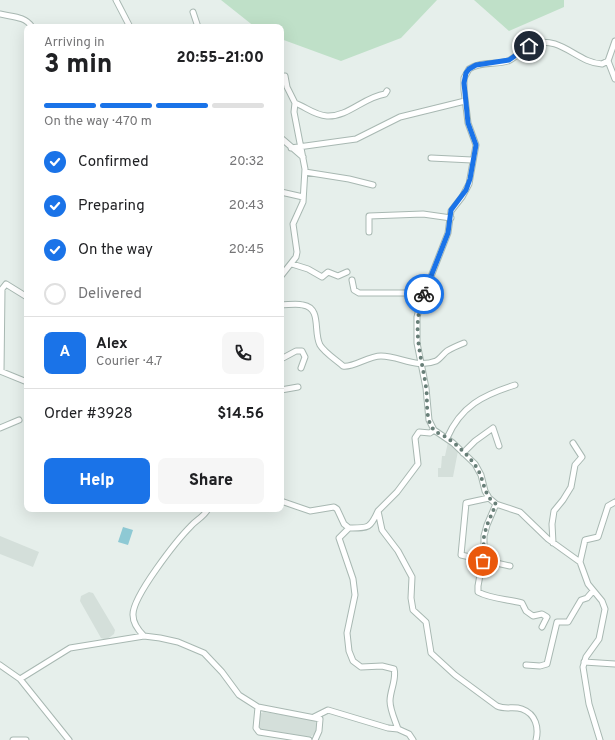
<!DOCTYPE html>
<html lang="en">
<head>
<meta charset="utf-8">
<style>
  :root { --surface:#fff; --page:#f6f6f6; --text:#202124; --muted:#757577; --line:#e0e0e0; --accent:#1a73e8 }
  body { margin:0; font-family:Overpass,sans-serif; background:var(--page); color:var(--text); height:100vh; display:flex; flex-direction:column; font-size:15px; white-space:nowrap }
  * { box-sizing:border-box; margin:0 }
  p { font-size:13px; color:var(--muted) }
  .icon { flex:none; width:22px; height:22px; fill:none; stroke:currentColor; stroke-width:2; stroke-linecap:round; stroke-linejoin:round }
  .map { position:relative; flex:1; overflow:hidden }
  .side { position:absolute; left:24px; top:24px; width:260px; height:488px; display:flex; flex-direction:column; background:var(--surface); border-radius:8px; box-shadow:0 4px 16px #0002 }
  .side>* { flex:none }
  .pin { position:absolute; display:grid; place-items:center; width:34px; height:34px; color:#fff; margin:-17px; border:2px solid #fff; border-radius:50%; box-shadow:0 1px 4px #0007 }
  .courier { position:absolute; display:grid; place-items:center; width:40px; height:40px; margin:-20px; border:3px solid #1a73e8; border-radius:50%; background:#fff; color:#222; box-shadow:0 1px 5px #0007 }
  .headline em { font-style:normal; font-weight:800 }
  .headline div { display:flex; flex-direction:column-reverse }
  .headline { display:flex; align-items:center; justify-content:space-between; height:68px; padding:0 20px }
  h1 { font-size:26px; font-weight:800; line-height:30px }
  .bar { display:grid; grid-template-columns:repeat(4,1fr); gap:6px 4px; align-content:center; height:48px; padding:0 20px }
  .bar i { height:5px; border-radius:3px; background:var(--line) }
  .bar .active { background:var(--accent) }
  .bar p { grid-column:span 4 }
  .line { display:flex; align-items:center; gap:10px; padding:0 20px; border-top:1px solid var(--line) }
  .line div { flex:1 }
  .round { display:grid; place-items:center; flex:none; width:42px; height:42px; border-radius:8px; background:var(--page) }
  ol { padding:0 20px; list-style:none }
  li { display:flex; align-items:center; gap:12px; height:44px }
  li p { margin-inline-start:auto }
  li .icon { padding:4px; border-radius:50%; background:var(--accent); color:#fff; stroke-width:4 }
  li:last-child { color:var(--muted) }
  li i { width:22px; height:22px; border:2px solid var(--line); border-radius:50% }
  .button { display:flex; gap:8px; margin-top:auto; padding:8px 20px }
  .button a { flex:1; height:46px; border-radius:8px; background:var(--accent); color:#fff; font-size:16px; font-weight:800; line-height:46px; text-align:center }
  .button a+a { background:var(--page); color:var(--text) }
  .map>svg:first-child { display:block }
  .built { fill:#d4dfda }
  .green { fill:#bfe0c8 }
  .water { fill:#8ec9d4 }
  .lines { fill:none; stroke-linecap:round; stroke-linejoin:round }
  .minor-casing { stroke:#a8b8b2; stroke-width:7 }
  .minor { stroke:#fff; stroke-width:5 }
  .done { stroke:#687f78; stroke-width:4; stroke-dasharray:0 7.2 }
  .route { stroke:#1a73e8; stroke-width:5 }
</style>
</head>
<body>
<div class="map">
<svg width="615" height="740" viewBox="0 0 615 740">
  <rect width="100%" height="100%" fill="#e6efeb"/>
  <path class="built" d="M448 442 458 451 453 477H438V468H441L442 456H445Z
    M0 536 39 552 33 567 0 554Z
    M89 592 93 593 115 630 114 634 106 640 101 638 80 601 81 596Z
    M264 712 314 720 317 724V730L315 734 310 737 260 729 258 724 259 714Z"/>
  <path class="green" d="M221 0H437L401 38 341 61 281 39V27H255Z
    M474 0H564V7L509 31Z"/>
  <path class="water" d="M123 527 133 530 128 545 118 542Z"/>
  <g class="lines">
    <g class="minor-casing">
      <path id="minor" d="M116 0 130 27
        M193 12 198 27
        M0 14C12 17 25 16 32 27
        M608 61 615 79
        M285 76 287 87 295 103
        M281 138 303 157
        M291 148 356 139 400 117 465 101
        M431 158 472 160
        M305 172 349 179 373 185
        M281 192 303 197
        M369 232V216L423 214 451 218
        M292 264 308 269 322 277 328 272 338 276 347 272
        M281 276 296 257 297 252 293 224 303 202 305 169 294 112 295 103C306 107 314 115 327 116 348 117 364 97 385 94L387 91
        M352 280 354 290 359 293H424
        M281 305C288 305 296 303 303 305 322 308 313 332 320 345 324 352 336 360 343 366 353 368 368 356 381 356 400 356 416 369 436 361 440 359 443 354 447 351 452 348 459 345 464 343
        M281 357 283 358 296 351H302L305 357 301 368
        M0 371 27 382
        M1 371 2 289 6 284 27 297
        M281 390 298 387
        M0 428 19 420
        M434 430 430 433 419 432 415 438 418 464 397 492 378 511 382 530 398 551 412 577 411 598 413 610 426 622 431 653 455 675 497 706C506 710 513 706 522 709 536 714 539 728 536 740
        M447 438C461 406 483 395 515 385
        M463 453 475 441 493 428 499 446
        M489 498 466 503 461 555 510 566
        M281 501 310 511 334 507 337 509 344 524 349 528
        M496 504 487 525 484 536V553L478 586V592C491 599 507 599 522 603L526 611 533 616 542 614 547 617 542 627
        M378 511C370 529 368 528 349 528L339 538 353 579 355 595 347 633 349 651 353 661 361 667 382 666 394 669C397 679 390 690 390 701 390 710 395 720 398 729L409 734 413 740
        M553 543 552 524 554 511 563 500 571 487 575 465 582 457 573 443
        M580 562 585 540 598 537 608 506 615 502
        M144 636C139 631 133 623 133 615 132 597 177 540 191 526 196 520 204 517 208 509
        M584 662 615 664
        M0 665 20 679 69 740
        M526 665 540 666 547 664 557 622H568L581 600 587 598 593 591
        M20 679 70 648 144 636 160 638 178 642 204 653 222 672 239 695 258 707 320 719 319 731 315 740
        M258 707 256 728 259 732 309 740
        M314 717 328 710 388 728 398 729
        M13 740H26
        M600 740 589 704 583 667 586 657 599 639 605 609 602 601 588 584 580 562 548 539 520 512 496 504 489 498 485 491 481 475 475 464 453 443 434 430 429 420 426 388 417 343V317L421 302 448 233 451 211 462 197 469 184 476 145 468 123 464 90V78L469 69C481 61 495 65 508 61 517 57 524 47 533 44 561 35 577 63 602 64L608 61 615 41"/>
    </g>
    <use href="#minor" class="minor"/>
  </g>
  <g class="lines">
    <path class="done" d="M424 294C411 329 421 353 426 387 428 399 425 417 432 427 435 433 441 434 446 437 456 444 468 455 475 465 485 478 482 495 496 504L487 525 484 536 483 561"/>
    <path class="route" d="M424 294 448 233 451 210 466 190 470 179 476 145 468 123 464 83 466 73 469 69 476 65 509 60 529 46"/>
  </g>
</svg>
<div class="pin" style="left:483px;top:561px;background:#ea580c"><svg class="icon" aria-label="bag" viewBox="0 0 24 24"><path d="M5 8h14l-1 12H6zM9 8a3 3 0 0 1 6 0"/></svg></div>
<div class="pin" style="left:529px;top:46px;background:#1f2937"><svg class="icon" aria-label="home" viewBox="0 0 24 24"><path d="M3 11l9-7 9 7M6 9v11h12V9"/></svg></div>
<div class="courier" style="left:424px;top:294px"><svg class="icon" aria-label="bike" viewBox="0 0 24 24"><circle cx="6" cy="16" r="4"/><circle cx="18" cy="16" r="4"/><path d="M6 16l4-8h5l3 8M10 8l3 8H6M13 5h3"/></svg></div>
<section class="side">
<div class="headline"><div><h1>3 min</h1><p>Arriving in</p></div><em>20:55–21:00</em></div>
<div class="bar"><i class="active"></i><i class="active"></i><i class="active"></i><i></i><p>On the way · 470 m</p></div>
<ol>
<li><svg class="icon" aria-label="check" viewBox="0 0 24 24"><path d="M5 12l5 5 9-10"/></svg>Confirmed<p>20:32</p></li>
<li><svg class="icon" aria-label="check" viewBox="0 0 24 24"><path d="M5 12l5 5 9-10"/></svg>Preparing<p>20:43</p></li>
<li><svg class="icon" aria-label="check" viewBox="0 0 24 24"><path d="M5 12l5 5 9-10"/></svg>On the way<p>20:45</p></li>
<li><i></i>Delivered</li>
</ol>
<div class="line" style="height:72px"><b class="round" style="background:var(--accent);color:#fff">A</b><div><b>Alex</b><p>Courier · 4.7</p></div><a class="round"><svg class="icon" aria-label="phone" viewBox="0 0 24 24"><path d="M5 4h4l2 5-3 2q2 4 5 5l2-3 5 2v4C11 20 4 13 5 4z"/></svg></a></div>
<div class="line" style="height:52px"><div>Order #3928</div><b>$14.56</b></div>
<div class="button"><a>Help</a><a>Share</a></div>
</section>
</div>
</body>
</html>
